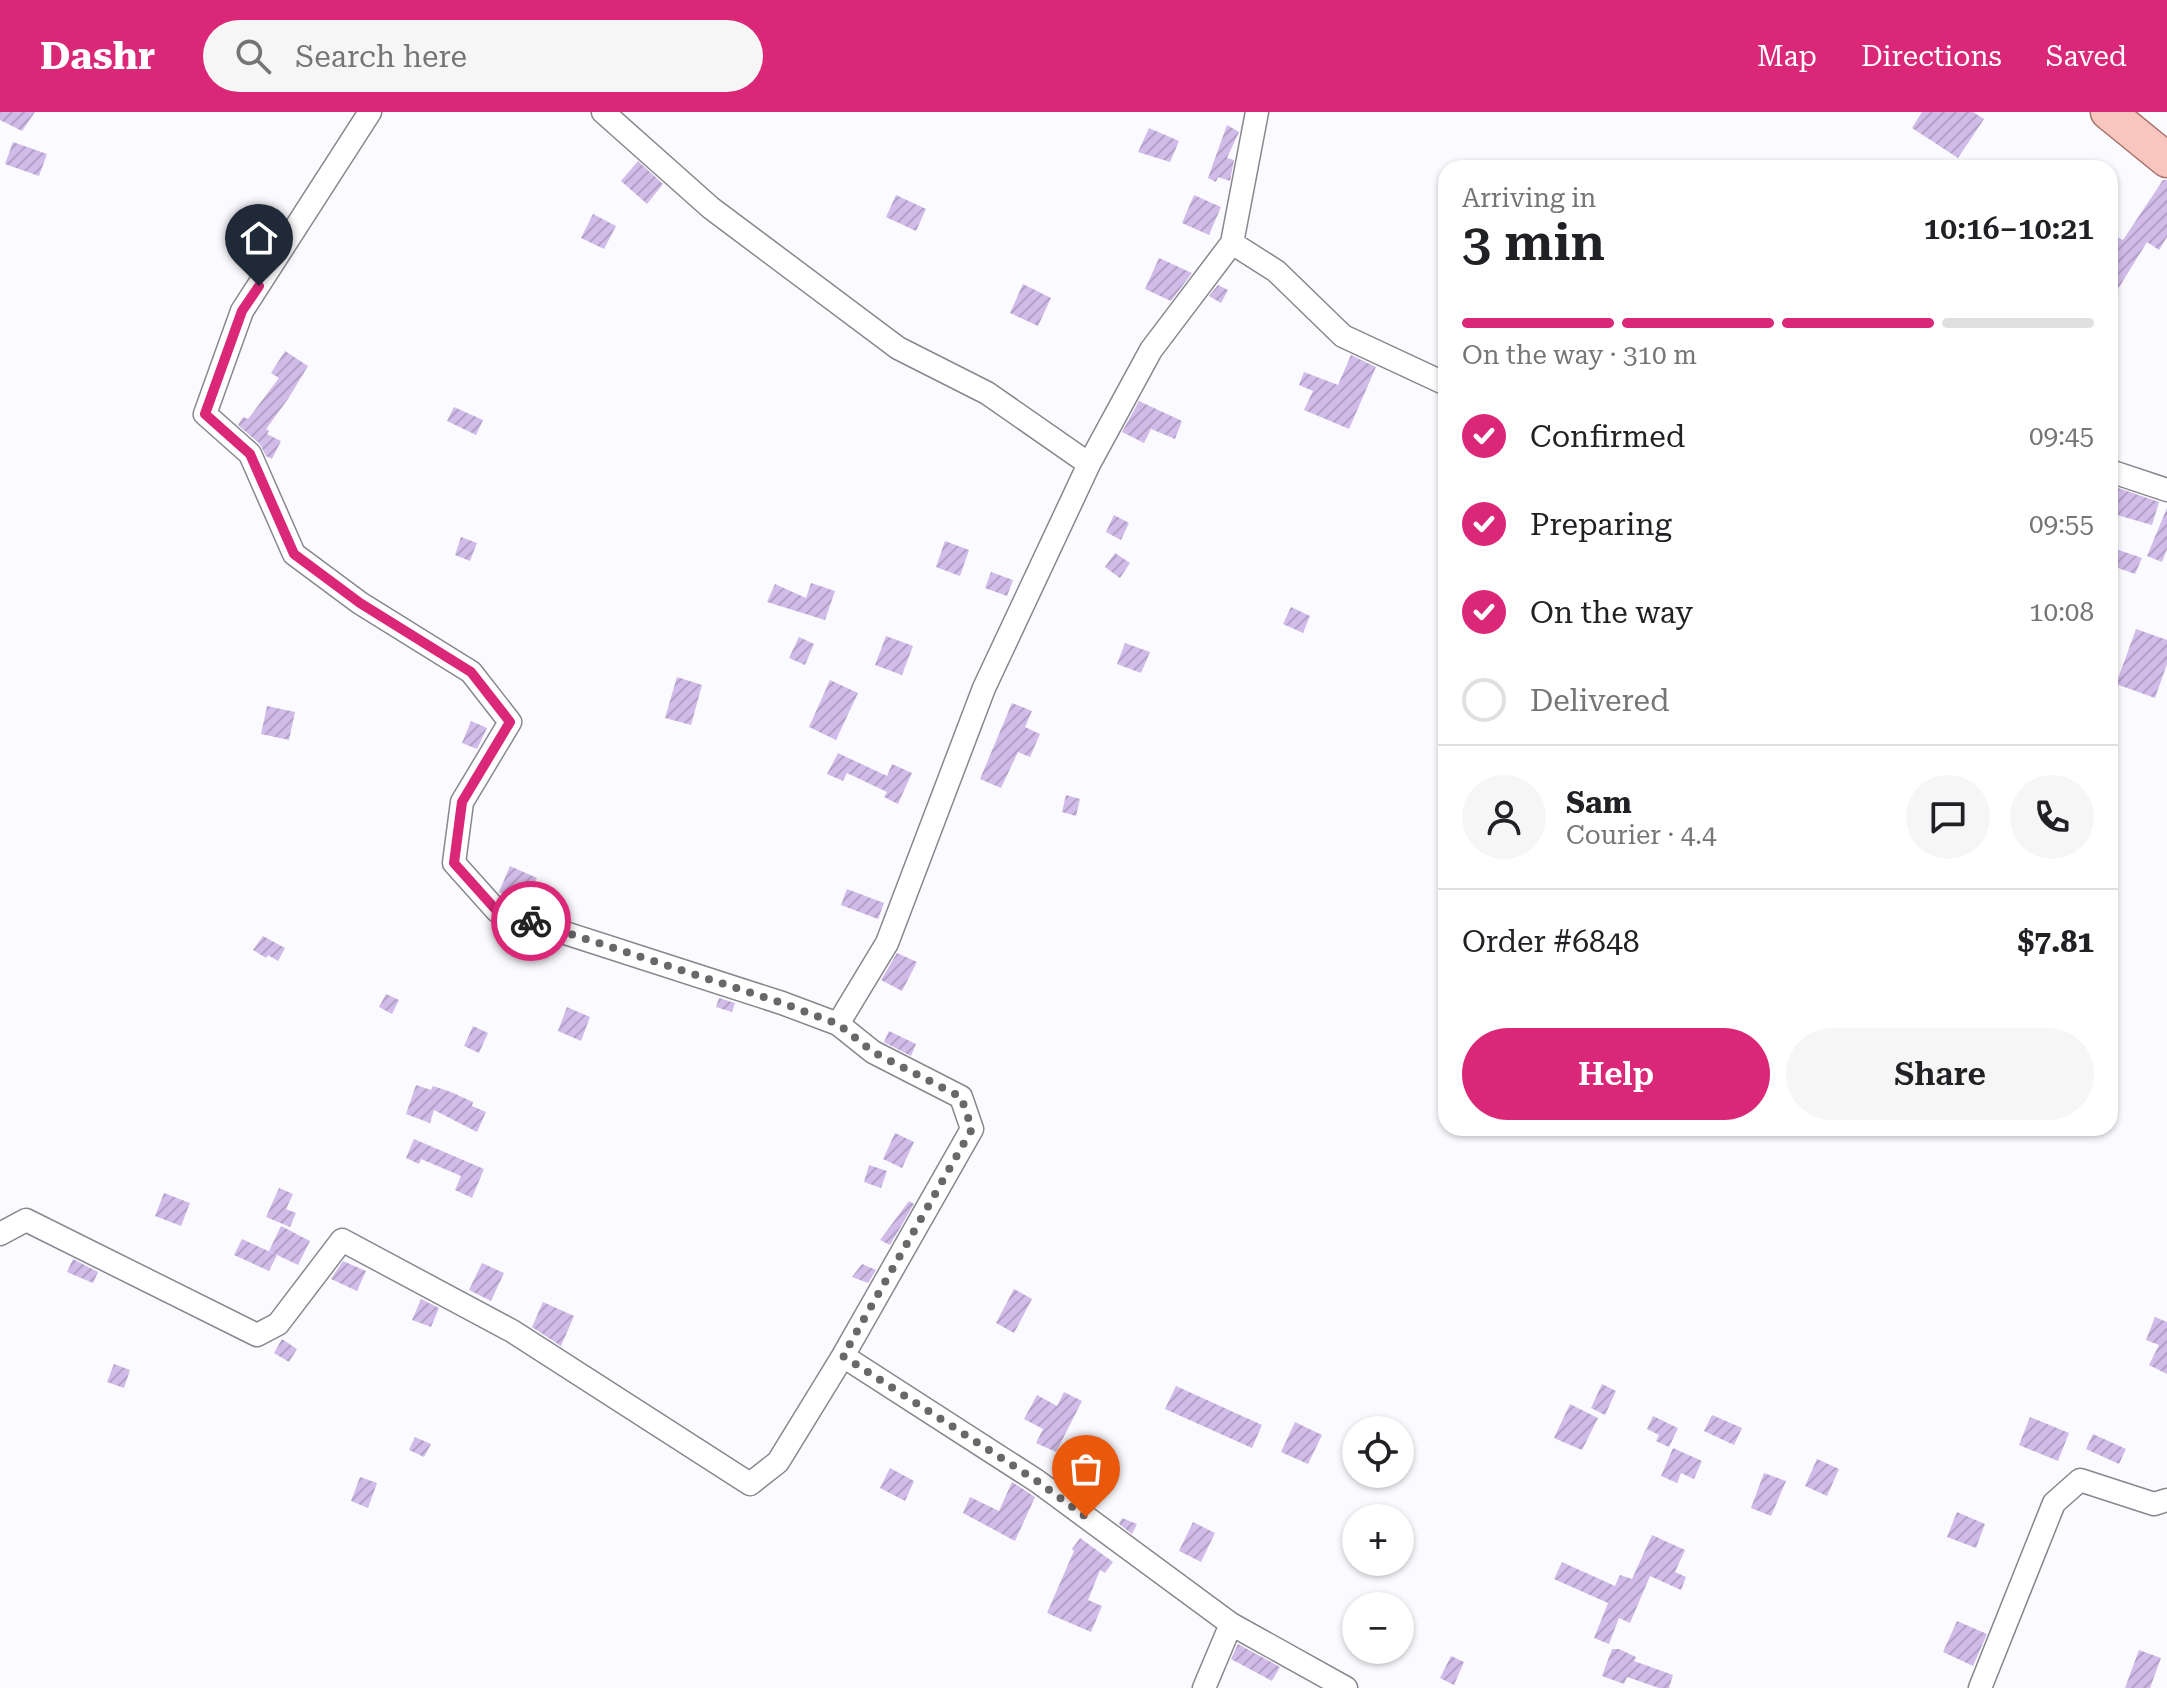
<!DOCTYPE html>
<html lang="en">
<head>
<meta charset="utf-8">
<style>
  :root { --surface:#fff; --page:#f6f6f6; --text:#202124; --muted:#757577; --line:#e0e0e0; --accent:#db2777 }
  body { margin:0; font-family:"Roboto Serif",serif; background:var(--page); color:var(--text); height:100vh; display:flex; flex-direction:column; font-size:30px; white-space:nowrap }
  * { box-sizing:border-box; margin:0 }
  p { font-size:26px; color:var(--muted) }
  .icon { flex:none; width:44px; height:44px; fill:none; stroke:currentColor; stroke-width:2; stroke-linecap:round; stroke-linejoin:round }
  .map { position:relative; flex:1; overflow:hidden }
  .sheet { position:absolute; left:1438px; top:48px; width:680px; height:976px; display:flex; flex-direction:column; background:var(--surface); border-radius:24px; box-shadow:0 2px 6px #0004 }
  .sheet>* { flex:none }
  .buttons { position:absolute; left:1342px; top:1304px; display:grid; gap:16px }
  .buttons a { display:grid; place-items:center; width:72px; height:72px; border-radius:50%; background:var(--surface); box-shadow:0 2px 6px #0004; font-size:40px }
  .pin { position:absolute; display:grid; place-items:center; width:68px; height:68px; color:#fff; margin:-82px -34px; border-radius:50% 50% 50% 0; rotate:-45deg; box-shadow:0 0 8px #0007 }
  .pin .icon { rotate:45deg }
  .courier { position:absolute; display:grid; place-items:center; width:80px; height:80px; margin:-40px; border:6px solid #db2777; border-radius:50%; background:#fff; color:#222; box-shadow:0 2px 10px #0007 }
  .overview em { font-style:normal; font-weight:600 }
  .overview div { display:flex; flex-direction:column-reverse }
  .overview { display:flex; align-items:center; justify-content:space-between; height:136px; padding:0 24px }
  h1 { font-size:52px; font-weight:600; line-height:60px }
  .bar { display:grid; grid-template-columns:repeat(4,1fr); gap:12px 8px; align-content:center; height:96px; padding:0 24px }
  .bar i { height:10px; border-radius:6px; background:var(--line) }
  .bar .selected { background:var(--accent) }
  .bar p { grid-column:span 4 }
  .line { display:flex; align-items:center; gap:20px; padding:0 24px; border-top:2px solid var(--line) }
  .line div { flex:1 }
  .round { display:grid; place-items:center; flex:none; width:84px; height:84px; border-radius:42px; background:var(--page) }
  ol { padding:0 24px; list-style:none }
  li { display:flex; align-items:center; gap:24px; height:88px }
  li p { margin-inline-start:auto }
  li .icon { padding:8px; border-radius:50%; background:var(--accent); color:#fff; stroke-width:4 }
  li:last-child { color:var(--muted) }
  li i { width:44px; height:44px; border:4px solid var(--line); border-radius:50% }
  .button { display:flex; gap:16px; margin-top:auto; padding:16px 24px }
  .button a { flex:1; height:92px; border-radius:48px; background:var(--accent); color:#fff; font-size:32px; font-weight:600; line-height:92px; text-align:center }
  .button a+a { background:var(--page); color:var(--text) }
  header { display:flex; align-items:center; gap:48px; box-sizing:border-box; height:112px; padding:0 40px; background:var(--accent); color:#fff }
  header strong { font-size:38px }
  nav { display:flex; gap:44px; margin-inline-start:auto; font-size:28px }
  .search { width:560px; height:72px; background:var(--page); display:flex; align-items:center; gap:20px; box-sizing:border-box; padding:0 28px; border-radius:44px; color:var(--muted); font-size:30px }
  .map>svg:first-child { display:block }
  .building { fill:url(#building-hatch) }
  .lines { fill:none; stroke-linecap:round; stroke-linejoin:round }
  .street-casing { stroke:#87878e; stroke-width:25 }
  .primary-casing { stroke:#a77169; stroke-width:37 }
  .street { stroke:#fff; stroke-width:22 }
  .primary { stroke:#f8c6be; stroke-width:34 }
  .done { stroke:#68686b; stroke-width:8; stroke-dasharray:0 14.4 }
  .route { stroke:#db2777; stroke-width:10 }
</style>
</head>
<body>
<header>
<strong>Dashr</strong>
<div class="search"><svg class="icon" aria-label="search" viewBox="0 0 24 24"><circle cx="10" cy="10" r="6"/><path d="M15 15l6 6"/></svg>Search here</div>
<nav><a>Map</a><a>Directions</a><a>Saved</a></nav>
</header>
<div class="map">
<svg width="2167" height="1576" viewBox="0 0 2167 1576">
  <defs>
    <pattern id="building-hatch" width="6" height="6" patternUnits="userSpaceOnUse" patternTransform="scale(2)"><rect width="6" height="6" fill="#d1bbe8"/><path d="M-1 1l2-2M0 6l6-6M5 7l2-2" fill="none" stroke="#b3a0c6"/></pattern>
  </defs>
  <rect width="100%" height="100%" fill="#fafaff"/>
  <path class="building" d="M0 0H35L22 19 0 8Z
    M1922 0H1973L1984 7 1958 46 1912 16Z
    M1227 13 1239 20 1227 46 1234 48 1230 69 1218 65 1216 70 1208 66Z
    M1149 16 1179 29 1170 50 1138 40Z
    M13 30 47 42 39 64 5 52Z
    M638 49 663 72 647 92 621 69Z
    M2163 68H2167V125L2159 138 2147 130 2110 190V132L2115 124 2123 128Z
    M896 83 926 97 916 119 886 105Z
    M1194 83 1221 95 1209 123 1182 111Z
    M593 102 616 114 604 137 581 126Z
    M1159 146 1192 161 1171 189 1145 177Z
    M1023 172 1051 186 1038 214 1010 201Z
    M1218 173 1228 178 1221 191 1209 184Z
    M285 239 308 254 288 287 266 317 269 319 267 322 281 329 272 347 266 344 260 332 238 313 243 305 248 307 279 266 271 261Z
    M1351 243 1376 255 1349 317 1304 298 1313 279 1299 273 1304 260 1338 273Z
    M1139 289 1182 309 1175 327 1151 317 1144 331 1122 320Z
    M454 295 483 308 476 323 447 309Z
    M2118 376 2159 390 2152 413 2110 401Z
    M2167 396V437L2162 450 2147 444Z
    M1114 403 1129 411 1121 428 1106 420Z
    M461 425 477 431 470 449 455 443Z
    M945 429 969 438 960 464 936 455Z
    M2110 435 2142 446 2135 462 2110 453Z
    M1115 441 1130 451 1120 466 1105 455Z
    M991 460 1013 468 1007 484 985 476Z
    M811 471 835 479 825 508 767 490 775 472 806 486Z
    M1291 495 1310 504 1303 521 1283 512Z
    M2136 517 2167 528V552L2155 586 2116 572Z
    M886 524 913 534 902 563 875 553Z
    M799 525 814 532 805 553 789 546Z
    M1125 531 1150 540 1141 561 1117 552Z
    M677 565 702 573 691 613 665 606Z
    M830 568 858 581 836 628 809 615Z
    M1012 591 1032 599 1025 615 1040 622 1030 645 1018 640 1001 676 980 667Z
    M267 594 295 600 289 628 261 622Z
    M471 609 487 616 477 637 462 631Z
    M838 641 887 664 892 652 912 661 898 692 884 685 887 680 847 661 843 669 827 662Z
    M1066 683 1080 687 1076 704 1062 700Z
    M510 754 537 766 525 793 499 780Z
    M847 777 884 791 878 807 841 793Z
    M263 824 285 836 278 849 268 843 266 846 253 838Z
    M897 841 917 850 902 879 881 868Z
    M386 882 399 888 392 902 379 895Z
    M719 886 735 891 732 900 716 895Z
    M567 895 590 905 581 929 558 919Z
    M473 914 488 921 479 941 464 934Z
    M889 919 916 932 911 944 884 930Z
    M416 973 431 978 433 974 451 980 473 990 472 994 486 1000 477 1020 434 998 430 1011 406 1002Z
    M895 1021 914 1030 902 1056 883 1047Z
    M414 1027 484 1057 472 1086 455 1078 461 1064 421 1047 419 1052 406 1046Z
    M869 1053 887 1059 881 1076 864 1070Z
    M279 1076 293 1082 286 1097 296 1101 290 1115 266 1105Z
    M164 1081 190 1091 181 1114 155 1104Z
    M909 1089 914 1092 890 1133 880 1128Z
    M281 1114 310 1129 298 1153 269 1139Z
    M242 1127 277 1143 269 1159 234 1143Z
    M73 1147 98 1160 93 1171 67 1160Z
    M343 1149 366 1159 357 1179 331 1167Z
    M482 1151 504 1161 491 1189 469 1178Z
    M862 1152 876 1158 868 1171 852 1165Z
    M1014 1177 1032 1187 1014 1221 996 1211Z
    M421 1187 439 1196 431 1215 412 1208Z
    M543 1190 574 1204 561 1234 532 1215Z
    M2155 1205 2167 1210V1262L2149 1253 2159 1233 2146 1228Z
    M282 1227 297 1237 289 1250 274 1241Z
    M114 1252 130 1258 124 1276 107 1270Z
    M1602 1272 1616 1279 1605 1303 1591 1296Z
    M1176 1274 1262 1313 1252 1336 1165 1297Z
    M1064 1280 1082 1289 1056 1340 1036 1331 1043 1317 1024 1307 1037 1283 1057 1294Z
    M1570 1292 1598 1306 1582 1338 1554 1326Z
    M1712 1303 1742 1316 1734 1333 1704 1319Z
    M1653 1304 1678 1316 1669 1335 1656 1329 1659 1323 1647 1317Z
    M2030 1305 2069 1321 2058 1349 2019 1333Z
    M1295 1310 1322 1323 1308 1352 1281 1340Z
    M2093 1322 2126 1337 2119 1352 2086 1337Z
    M415 1325 431 1332 424 1345 409 1338Z
    M1097 1332 1113 1338 1103 1364 1087 1358Z
    M1673 1336 1702 1349 1694 1367 1681 1361 1677 1371 1661 1364Z
    M1817 1347 1839 1357 1827 1384 1805 1374Z
    M890 1356 914 1369 905 1389 880 1376Z
    M1764 1361 1786 1369 1771 1404 1751 1396Z
    M360 1365 377 1371 368 1396 351 1389Z
    M1012 1370 1035 1385 1015 1429 963 1401 970 1385 999 1399Z
    M1957 1400 1985 1412 1976 1436 1947 1425Z
    M1122 1406 1137 1412 1132 1422 1119 1412Z
    M1193 1410 1215 1421 1201 1450 1179 1439Z
    M1652 1423 1685 1438 1675 1460 1686 1465 1681 1478 1650 1464 1630 1511 1619 1506 1609 1532 1594 1526 1608 1491 1554 1467 1562 1450 1615 1474 1620 1463 1632 1467Z
    M1080 1426 1113 1450 1105 1461 1100 1458 1088 1488 1102 1494 1091 1520 1047 1501 1074 1439 1072 1437Z
    M1957 1509 1987 1522 1973 1554 1943 1540Z
    M1238 1532 1280 1555 1272 1569 1231 1547Z
    M1612 1537H1619L1636 1545 1634 1549 1673 1563 1669 1576H1659L1627 1565 1624 1572 1602 1564Z
    M2139 1538 2161 1546 2150 1576H2125Z
    M1451 1544 1464 1550 1454 1573 1440 1566Z"/>
  <g class="lines">
    <g class="street-casing">
      <path id="street" d="M370 0 242 199 205 302 250 342 294 442 360 491 471 560 510 610 462 690 454 751 497 799 782 891 838 912 873 940 961 985 972 1017 843 1244 1037 1369 1231 1512 1346 1576
        M603 0 711 96 898 236 987 281 1089 352
        M1232 131 1257 0
        M2110 359 2167 378
        M838 912 887 831 984 576 1089 352 1151 238 1232 131 1276 159 1343 224 1446 272
        M0 1122 26 1108 257 1223 278 1212 342 1128 512 1219 750 1372 778 1350 843 1244
        M1204 1576 1231 1512
        M1980 1576 2054 1391 2080 1368 2154 1392 2167 1388"/>
    </g>
    <g class="primary-casing">
      <path id="primary" d="M2108 0 2167 48"/>
    </g>
    <use href="#street" class="street"/>
    <use href="#primary" class="primary"/>
  </g>
  <g class="lines">
    <path class="done" d="M531 809 782 891 838 912 873 940 961 985 972 1017 843 1244 1037 1369 1086 1405"/>
    <path class="route" d="M259 174 242 199 205 302 250 342 294 442 360 491 471 560 510 610 462 690 454 751 497 799 531 809"/>
  </g>
</svg>
<div class="buttons">
<a><svg class="icon" aria-label="locate" viewBox="0 0 24 24"><circle cx="12" cy="12" r="6"/><path d="M12 2v4M12 18v4M2 12h4M18 12h4"/></svg></a>
<a>+</a>
<a>−</a>
</div>
<div class="pin" style="left:1086px;top:1405px;background:#ea580c"><svg class="icon" aria-label="bag" viewBox="0 0 24 24"><path d="M5 8h14l-1 12H6zM9 8a3 3 0 0 1 6 0"/></svg></div>
<div class="pin" style="left:259px;top:174px;background:#1f2937"><svg class="icon" aria-label="home" viewBox="0 0 24 24"><path d="M3 11l9-7 9 7M6 9v11h12V9"/></svg></div>
<div class="courier" style="left:531px;top:809px"><svg class="icon" aria-label="bike" viewBox="0 0 24 24"><circle cx="6" cy="16" r="4"/><circle cx="18" cy="16" r="4"/><path d="M6 16l4-8h5l3 8M10 8l3 8H6M13 5h3"/></svg></div>
<section class="sheet">
<div class="overview"><div><h1>3 min</h1><p>Arriving in</p></div><em>10:16–10:21</em></div>
<div class="bar"><i class="selected"></i><i class="selected"></i><i class="selected"></i><i></i><p>On the way · 310 m</p></div>
<ol>
<li><svg class="icon" aria-label="check" viewBox="0 0 24 24"><path d="M5 12l5 5 9-10"/></svg>Confirmed<p>09:45</p></li>
<li><svg class="icon" aria-label="check" viewBox="0 0 24 24"><path d="M5 12l5 5 9-10"/></svg>Preparing<p>09:55</p></li>
<li><svg class="icon" aria-label="check" viewBox="0 0 24 24"><path d="M5 12l5 5 9-10"/></svg>On the way<p>10:08</p></li>
<li><i></i>Delivered</li>
</ol>
<div class="line" style="height:144px"><a class="round"><svg class="icon" aria-label="person" viewBox="0 0 24 24"><circle cx="12" cy="8" r="4"/><path d="M4 21q1-7 8-7t8 7"/></svg></a><div><b>Sam</b><p>Courier · 4.4</p></div><a class="round"><svg class="icon" aria-label="chat" viewBox="0 0 24 24"><path d="M4 5h16v11H9l-5 4z"/></svg></a><a class="round"><svg class="icon" aria-label="phone" viewBox="0 0 24 24"><path d="M5 4h4l2 5-3 2q2 4 5 5l2-3 5 2v4C11 20 4 13 5 4z"/></svg></a></div>
<div class="line" style="height:104px"><div>Order #6848</div><b>$7.81</b></div>
<div class="button"><a>Help</a><a>Share</a></div>
</section>
</div>
</body>
</html>
